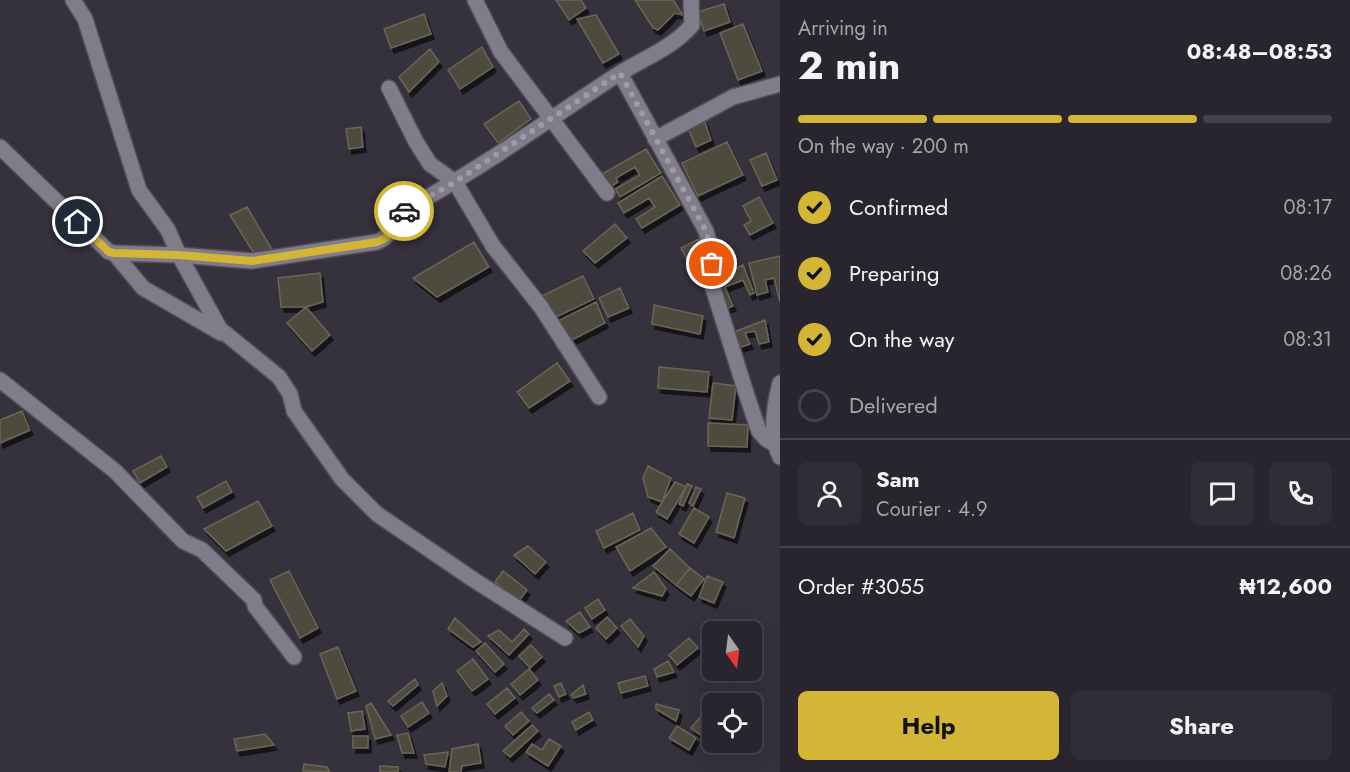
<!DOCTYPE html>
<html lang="en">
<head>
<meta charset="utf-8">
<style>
  :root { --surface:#28252e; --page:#302d36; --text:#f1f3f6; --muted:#a5a5aa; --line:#44424a; --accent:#d3b635 }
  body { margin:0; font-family:Jost,sans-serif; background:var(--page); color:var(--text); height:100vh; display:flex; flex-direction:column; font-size:22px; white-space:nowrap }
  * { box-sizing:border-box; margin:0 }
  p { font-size:20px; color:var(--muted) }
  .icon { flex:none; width:33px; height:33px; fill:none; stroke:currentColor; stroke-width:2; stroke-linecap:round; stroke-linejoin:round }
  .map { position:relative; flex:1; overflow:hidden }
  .side { display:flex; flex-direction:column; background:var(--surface); width:570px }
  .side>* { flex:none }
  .needle { width:39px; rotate:166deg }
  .controls { position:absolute; left:702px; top:621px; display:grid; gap:12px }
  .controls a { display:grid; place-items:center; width:60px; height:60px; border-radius:9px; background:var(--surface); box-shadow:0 6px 24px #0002,0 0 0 2px var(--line); font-size:30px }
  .pin { position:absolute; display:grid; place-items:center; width:51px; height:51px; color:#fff; margin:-26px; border:3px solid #fff; border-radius:50%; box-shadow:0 2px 6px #0007 }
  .courier { position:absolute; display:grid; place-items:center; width:60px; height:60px; margin:-30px; border:4px solid #d3b635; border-radius:50%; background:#fff; color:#222; box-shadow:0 2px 8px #0007 }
  .headline em { font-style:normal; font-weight:700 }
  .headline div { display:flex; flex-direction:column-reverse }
  .headline { display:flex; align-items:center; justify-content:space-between; height:102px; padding:0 18px }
  h1 { font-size:39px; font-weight:700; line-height:45px }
  .bar { display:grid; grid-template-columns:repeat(4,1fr); gap:9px 6px; align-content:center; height:72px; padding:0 18px }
  .bar i { height:8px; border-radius:4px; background:var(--line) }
  .bar .selected { background:var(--accent) }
  .bar p { grid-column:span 4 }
  .line { display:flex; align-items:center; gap:15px; padding:0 18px; border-top:2px solid var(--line) }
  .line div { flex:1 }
  .round { display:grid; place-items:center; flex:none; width:63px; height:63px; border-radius:9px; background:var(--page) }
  ol { padding:0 18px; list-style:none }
  li { display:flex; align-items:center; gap:18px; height:66px }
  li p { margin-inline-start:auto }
  li .icon { padding:6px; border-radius:50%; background:var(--accent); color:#111; stroke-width:4 }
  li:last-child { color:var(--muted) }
  li i { width:33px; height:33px; border:3px solid var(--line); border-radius:50% }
  .primary-button { display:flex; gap:12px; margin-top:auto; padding:12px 18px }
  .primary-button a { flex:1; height:69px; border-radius:9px; background:var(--accent); color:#111; font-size:24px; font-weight:700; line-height:69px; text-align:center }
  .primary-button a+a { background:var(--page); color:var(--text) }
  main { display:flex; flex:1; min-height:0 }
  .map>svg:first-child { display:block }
  .building { fill:#4e4b3e; stroke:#696658; stroke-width:1.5; filter:url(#shadow) }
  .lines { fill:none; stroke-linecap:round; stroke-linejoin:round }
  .minor-casing { stroke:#514e57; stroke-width:18 }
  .minor { stroke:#807c89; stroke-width:15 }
  .done { stroke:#9f9ca5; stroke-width:6; stroke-dasharray:0 10.8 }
  .route { stroke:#d3b635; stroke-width:8 }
</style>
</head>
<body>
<main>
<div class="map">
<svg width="780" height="772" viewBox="0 0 780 772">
  <defs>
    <filter id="shadow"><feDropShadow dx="3" dy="5" stdDeviation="0" flood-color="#0009"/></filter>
  </defs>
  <rect width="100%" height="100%" fill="#35313d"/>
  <path class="building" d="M556 0H581L586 8 569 20Z
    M635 0H673L683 15 675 13 658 30 653 28Z
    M724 4 730 22 704 31 698 12Z
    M424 14 431 34 391 48 384 29Z
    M596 15 619 54 603 63 577 19Z
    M743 24 762 71 738 80 720 33Z
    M482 47 493 67 460 89 448 70Z
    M430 49 439 62 409 92 399 77Z
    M519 101 531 119 498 143 484 124Z
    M704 119 711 140 696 147 687 126Z
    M361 127 363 147 349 149 346 129Z
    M727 142 743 175 698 196 682 163Z
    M646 149 661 173 620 197 615 189 640 175 635 167 616 178 618 182 610 187 602 174Z
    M766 153 777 180 762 186 750 160Z
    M662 176 680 205 642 228 636 219 655 207 649 198 624 213 618 203Z
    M759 197 773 223 750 235 744 225 751 221 743 206Z
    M247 207 274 253 255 255 230 215Z
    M615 224 627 238 595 263 583 251Z
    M699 239 707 254 689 263 681 248Z
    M474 242 489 267 437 297 413 278Z
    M780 256V302L774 278 765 280 768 292 757 295 749 263Z
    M743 265 754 293 750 295 743 280 725 287 733 306 725 309 712 278Z
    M320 273 323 302 306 307H281L278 278Z
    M583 276 594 299 556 317 542 296Z
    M620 288 629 308 608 317 599 298Z
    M596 302 605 323 570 341 558 321Z
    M654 305 703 316 700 334 652 324Z
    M306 307 330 335 312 351 287 323Z
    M765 320 769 342 759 344 755 331 745 333 750 344 741 347 734 332Z
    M557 363 570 381 529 408 517 392Z
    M659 367 709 372 707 392 658 388Z
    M713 383 736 386 732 420 709 418Z
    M22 411 30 430 0 443V420Z
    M708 423 748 425 747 447 708 446Z
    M161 456 167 467 140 483 133 471Z
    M648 466 671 478 662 502 648 497 643 478Z
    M226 481 232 492 203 508 197 497Z
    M675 482 686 487 667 519 656 512Z
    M687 484 692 486 683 506 679 504Z
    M696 487 701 489 693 506 689 503Z
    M727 493 745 498 734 538 716 532Z
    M258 501 272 526 226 551 204 529Z
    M694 508 709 517 694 543 679 534Z
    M633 513 640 530 604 548 596 531Z
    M651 528 666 547 630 571 616 547Z
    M528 546 546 562 535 574 514 555Z
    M670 549 690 568 676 585 653 566Z
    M690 568 704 579 691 596 676 585Z
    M289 571 318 628 300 638 270 580Z
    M503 571 527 590 519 601 495 582Z
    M654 572 666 589 662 596 633 588Z
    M707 576 723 582 714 603 699 597Z
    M598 599 605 610 592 619 585 608Z
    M580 612 590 627 579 633 566 621Z
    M607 617 617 628 606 639 596 628Z
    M455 618 481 642 473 647 448 629Z
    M630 619 644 636 638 647 621 626Z
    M524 629 529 634 509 655 488 636 499 630 512 642Z
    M689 638 698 648 677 665 669 655Z
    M485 643 504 664 495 672 476 651Z
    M531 645 542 657 530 668 519 656Z
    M338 647 356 691 337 699 320 654Z
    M473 659 488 679 472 691 457 671Z
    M668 661 674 672 657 677 654 669Z
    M529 669 538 680 520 695 511 684Z
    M645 676 648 686 621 693 618 683Z
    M415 679 418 685 393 706 388 701Z
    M442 683 447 696 437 706 433 691Z
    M561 683 566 694 559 697 554 686Z
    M583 685 586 694 574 698 571 695Z
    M507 688 515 698 495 714 487 704Z
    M549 694 554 700 537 713 532 708Z
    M422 702 429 713 408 727 401 716Z
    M371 703 391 735 375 739 366 706Z
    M656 704 679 710 676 721 656 709Z
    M362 711 365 729 351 731 348 713Z
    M521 712 529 721 513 735 505 726Z
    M589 712 593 720 576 730 572 722Z
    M702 715 712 723 703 737 691 728Z
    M532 725 538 731 510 757 503 751Z
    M677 726 696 738 689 750 669 738Z
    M408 733 414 753H402L397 735Z
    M265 734 274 745 237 751 234 739Z
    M353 736H368V748H353Z
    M549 739 561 746 548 766 526 752 532 744 542 750Z
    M478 744 481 763 462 766 461 772H449L452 749Z
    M448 752 445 767 426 764 424 755Z
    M304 764 327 767 330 772 303 771Z
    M380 766 398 767V772H380Z"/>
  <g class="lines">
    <g class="minor-casing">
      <path id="minor" d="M73 0 85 19 139 190 168 230 179 255 220 329 279 377 290 394 294 411 342 479 377 514 474 580 565 638
        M475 0 501 52 607 193
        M620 73 706 231 711 249 712 285 748 399 759 431 766 439 776 445
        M389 88 416 142 430 164 455 182 493 246 541 307 599 397
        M655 139 733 97 780 84
        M0 147 109 252 114 253 179 255 252 261 377 242C395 234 386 228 395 219 402 211 412 206 421 201 489 163 552 117 617 75 642 59 673 48 692 25L691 0
        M114 253 143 288 221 333
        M0 380 115 471 183 541 202 550 254 600 255 606 294 657
        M780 383C774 406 769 435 780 457"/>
    </g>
    <use href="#minor" class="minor"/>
  </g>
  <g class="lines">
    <path class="done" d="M404 211 455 182 620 73 706 231 711 249 712 264"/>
    <path class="route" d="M78 222 109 252 114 253 179 255 252 261 377 242C393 236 387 234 392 222 394 218 400 214 404 211"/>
  </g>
</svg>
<div class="controls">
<a><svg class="needle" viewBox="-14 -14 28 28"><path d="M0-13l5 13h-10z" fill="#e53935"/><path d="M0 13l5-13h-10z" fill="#a5a5aa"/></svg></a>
<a><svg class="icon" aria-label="locate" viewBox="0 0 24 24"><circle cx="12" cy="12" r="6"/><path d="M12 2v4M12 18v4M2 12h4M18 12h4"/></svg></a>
</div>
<div class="pin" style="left:712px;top:264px;background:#ea580c"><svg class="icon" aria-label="bag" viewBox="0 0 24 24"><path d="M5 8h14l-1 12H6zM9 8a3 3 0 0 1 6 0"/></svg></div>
<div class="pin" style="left:78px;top:222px;background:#1f2937"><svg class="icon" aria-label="home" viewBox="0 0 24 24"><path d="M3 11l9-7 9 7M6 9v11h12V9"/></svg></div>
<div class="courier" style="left:404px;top:211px"><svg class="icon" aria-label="car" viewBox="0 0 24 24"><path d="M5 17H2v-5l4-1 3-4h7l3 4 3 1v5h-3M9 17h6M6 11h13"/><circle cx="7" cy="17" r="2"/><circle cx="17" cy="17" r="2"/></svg></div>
</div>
<section class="side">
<div class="headline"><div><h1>2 min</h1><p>Arriving in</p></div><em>08:48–08:53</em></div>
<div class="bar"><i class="selected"></i><i class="selected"></i><i class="selected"></i><i></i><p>On the way · 200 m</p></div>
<ol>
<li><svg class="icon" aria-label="check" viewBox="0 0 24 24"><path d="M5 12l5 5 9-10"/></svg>Confirmed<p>08:17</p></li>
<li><svg class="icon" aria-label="check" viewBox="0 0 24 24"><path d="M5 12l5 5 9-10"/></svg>Preparing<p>08:26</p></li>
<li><svg class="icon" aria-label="check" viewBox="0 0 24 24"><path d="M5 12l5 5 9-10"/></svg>On the way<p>08:31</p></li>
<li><i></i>Delivered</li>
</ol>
<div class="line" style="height:108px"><a class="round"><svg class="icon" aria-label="person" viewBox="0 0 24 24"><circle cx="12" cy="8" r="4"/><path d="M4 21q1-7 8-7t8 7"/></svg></a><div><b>Sam</b><p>Courier · 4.9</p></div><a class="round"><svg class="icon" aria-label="chat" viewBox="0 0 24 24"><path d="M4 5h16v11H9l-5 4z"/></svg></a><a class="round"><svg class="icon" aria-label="phone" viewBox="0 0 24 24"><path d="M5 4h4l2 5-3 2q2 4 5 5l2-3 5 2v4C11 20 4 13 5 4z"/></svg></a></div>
<div class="line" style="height:78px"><div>Order #3055</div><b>₦12,600</b></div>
<div class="primary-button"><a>Help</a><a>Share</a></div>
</section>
</main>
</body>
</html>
